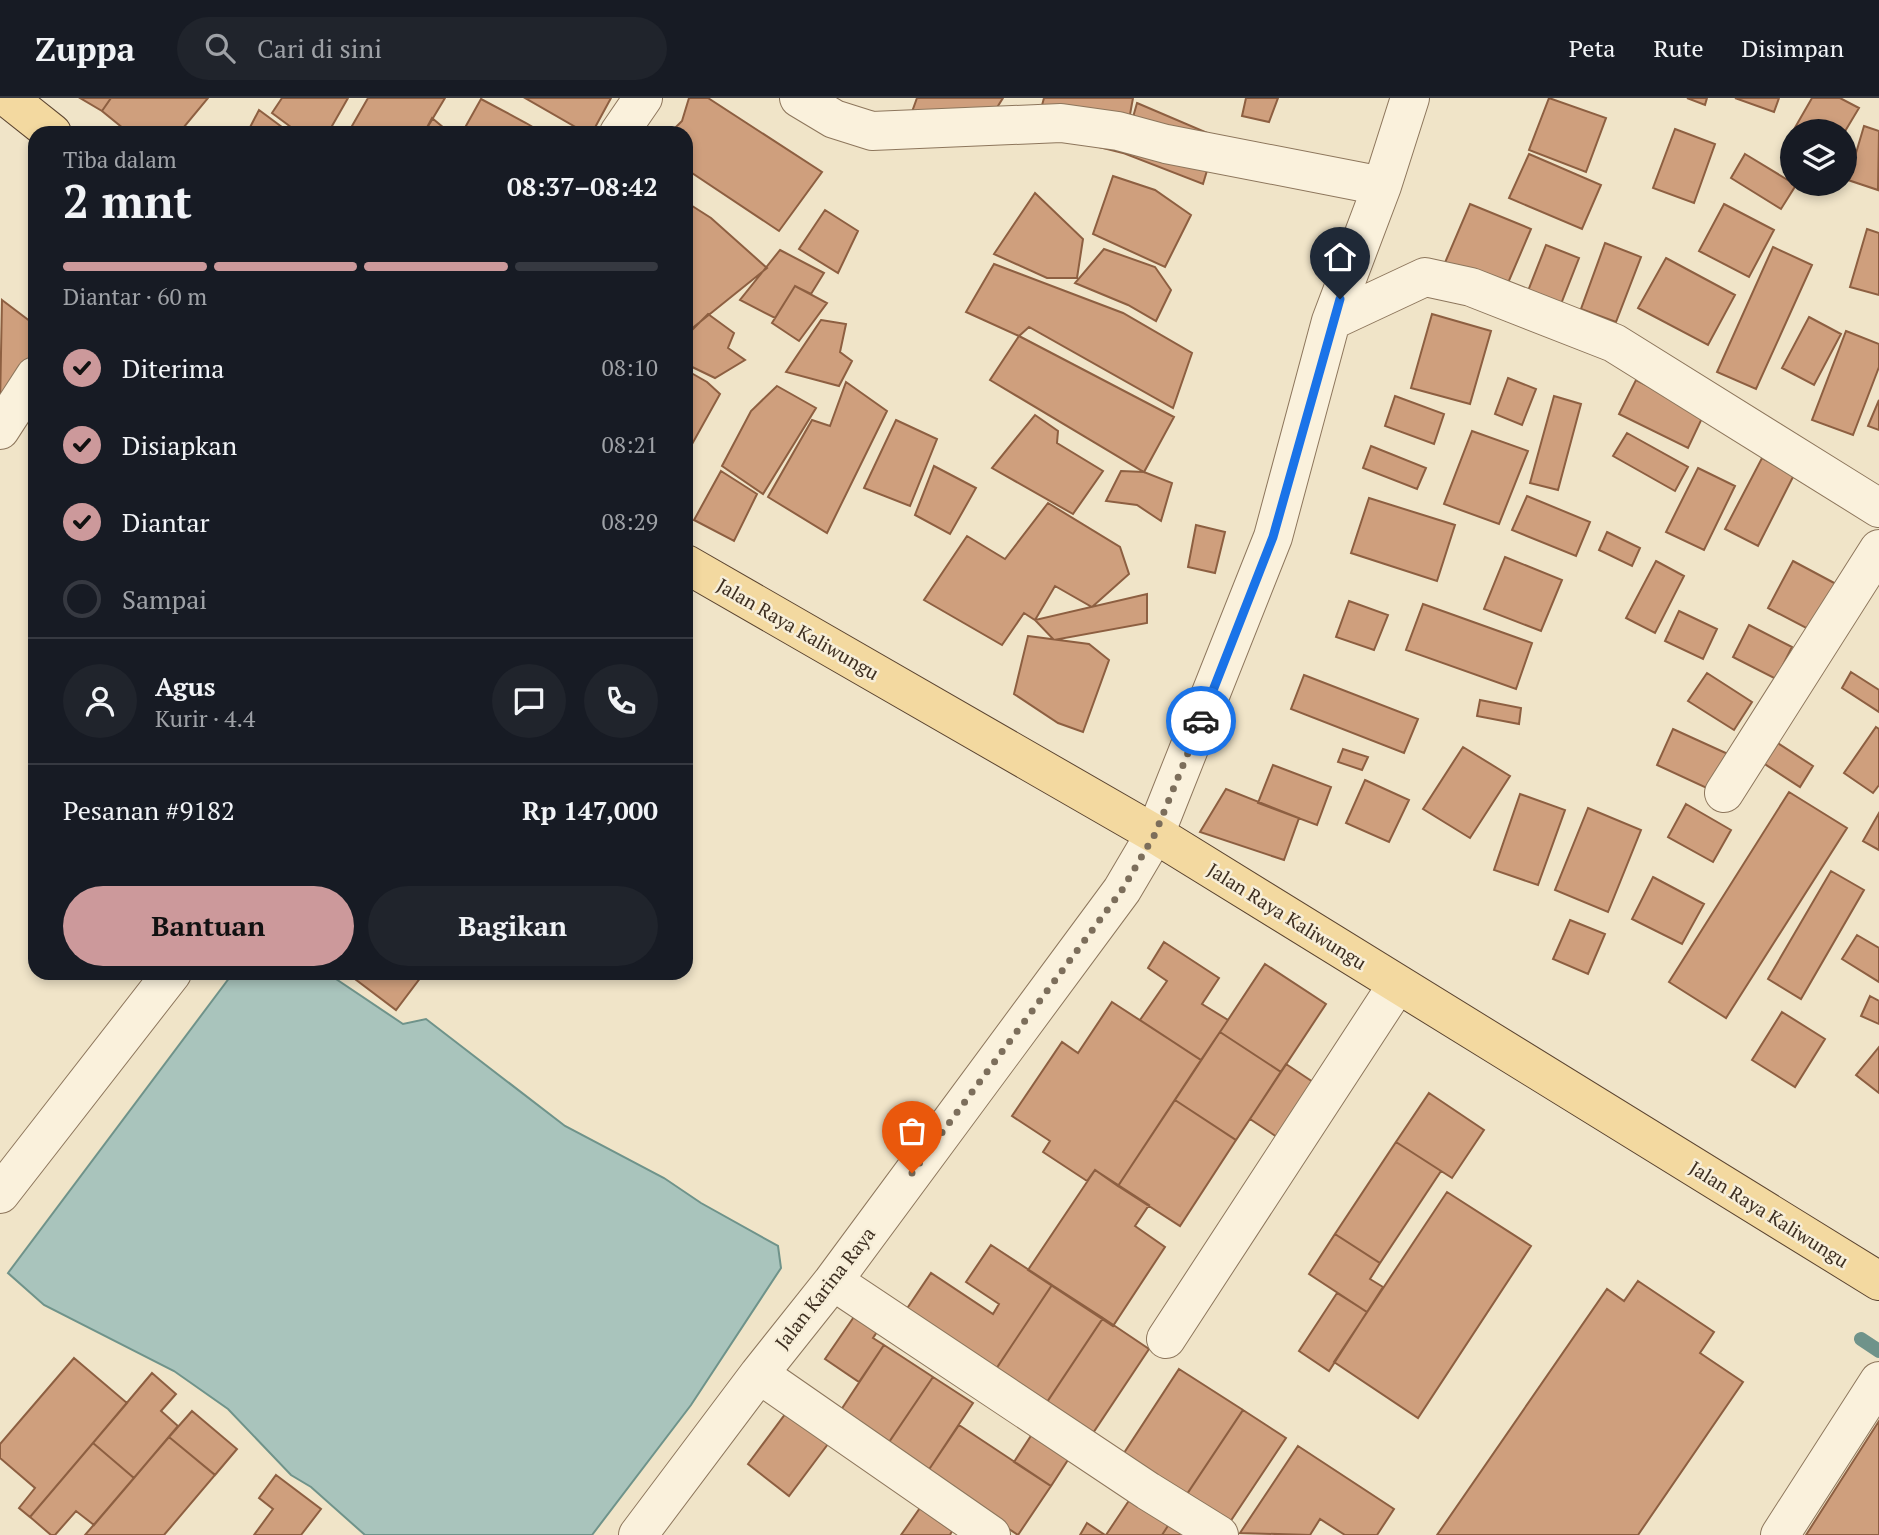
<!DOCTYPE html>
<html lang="id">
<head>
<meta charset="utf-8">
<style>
  :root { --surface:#171b24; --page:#20242c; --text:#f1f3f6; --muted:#9ea1a6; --line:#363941; --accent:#cc999b }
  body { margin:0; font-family:"PT Serif",serif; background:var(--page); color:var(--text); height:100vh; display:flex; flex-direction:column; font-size:26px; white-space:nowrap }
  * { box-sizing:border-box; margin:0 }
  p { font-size:23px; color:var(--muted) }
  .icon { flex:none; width:38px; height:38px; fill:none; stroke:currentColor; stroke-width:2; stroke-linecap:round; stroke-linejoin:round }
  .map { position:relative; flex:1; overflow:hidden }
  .drawer { position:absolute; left:28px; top:28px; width:665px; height:854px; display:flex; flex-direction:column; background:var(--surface); border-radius:21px; box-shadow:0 4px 10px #0003 }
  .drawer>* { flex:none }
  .controls { position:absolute; left:1780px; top:21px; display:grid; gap:14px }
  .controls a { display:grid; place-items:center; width:77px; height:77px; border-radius:50%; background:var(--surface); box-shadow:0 4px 10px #0003; font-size:35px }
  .pin { position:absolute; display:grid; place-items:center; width:60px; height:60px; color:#fff; margin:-72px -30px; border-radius:50% 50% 50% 0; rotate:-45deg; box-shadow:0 0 7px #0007 }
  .pin .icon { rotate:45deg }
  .courier { position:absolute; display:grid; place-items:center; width:70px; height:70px; margin:-35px; border:5px solid #1a73e8; border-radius:50%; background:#fff; color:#222; box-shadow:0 2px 9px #0007 }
  .summary em { font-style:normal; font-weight:700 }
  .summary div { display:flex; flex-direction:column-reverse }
  .summary { display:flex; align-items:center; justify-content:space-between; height:119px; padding:0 35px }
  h1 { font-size:46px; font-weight:700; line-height:52px }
  .bar { display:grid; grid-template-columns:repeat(4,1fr); gap:10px 7px; align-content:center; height:84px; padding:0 35px }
  .bar i { height:9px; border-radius:5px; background:var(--line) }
  .bar .selected { background:var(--accent) }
  .bar p { grid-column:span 4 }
  .line { display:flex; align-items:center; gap:18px; padding:0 35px; border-top:2px solid var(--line) }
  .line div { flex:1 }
  .round { display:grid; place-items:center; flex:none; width:74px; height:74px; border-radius:37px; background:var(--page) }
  ol { padding:0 35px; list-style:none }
  li { display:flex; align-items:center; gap:21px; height:77px }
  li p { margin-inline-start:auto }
  li .icon { padding:7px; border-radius:50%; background:var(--accent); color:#111; stroke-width:4 }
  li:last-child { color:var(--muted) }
  li i { width:38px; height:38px; border:4px solid var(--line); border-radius:50% }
  .primary-button { display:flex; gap:14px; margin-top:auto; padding:14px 35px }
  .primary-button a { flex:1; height:80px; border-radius:42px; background:var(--accent); color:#111; font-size:28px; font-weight:700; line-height:80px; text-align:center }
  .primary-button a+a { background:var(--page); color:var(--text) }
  header { display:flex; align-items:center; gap:42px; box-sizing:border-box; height:98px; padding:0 35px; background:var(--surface); border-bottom:2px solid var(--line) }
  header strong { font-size:33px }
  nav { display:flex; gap:38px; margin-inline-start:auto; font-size:24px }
  .search { width:490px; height:63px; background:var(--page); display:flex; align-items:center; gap:18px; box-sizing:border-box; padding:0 24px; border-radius:38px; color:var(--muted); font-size:26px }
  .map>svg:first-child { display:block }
  .water { fill:#a9c4bc; stroke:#6f938a; stroke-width:2 }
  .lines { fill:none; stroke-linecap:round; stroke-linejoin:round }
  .stream { stroke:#6f938a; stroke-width:14 }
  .building { fill:#cf9f7d; stroke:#8d5f41; stroke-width:2 }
  .minor-casing { stroke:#8d765c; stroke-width:40 }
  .major-casing { stroke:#5b4430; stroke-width:40 }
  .minor { stroke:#faf1dc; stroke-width:38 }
  .major { stroke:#f3d9a0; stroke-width:38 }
  .done { stroke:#7c6e5b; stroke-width:7; stroke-dasharray:0 12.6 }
  .route { stroke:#1a73e8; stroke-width:9 }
  .labels { text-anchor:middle; stroke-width:5; stroke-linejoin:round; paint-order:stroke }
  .street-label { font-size:19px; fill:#3d2e20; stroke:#f7eed8 }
</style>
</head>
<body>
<header>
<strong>Zuppa</strong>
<div class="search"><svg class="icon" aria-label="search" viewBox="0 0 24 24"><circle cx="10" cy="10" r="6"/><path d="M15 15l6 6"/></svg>Cari di sini</div>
<nav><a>Peta</a><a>Rute</a><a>Disimpan</a></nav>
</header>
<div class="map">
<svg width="1879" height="1437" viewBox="0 0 1879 1437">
  <rect width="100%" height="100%" fill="#f0e4c8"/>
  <path class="water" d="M233 875H327L403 926 426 921 565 1028 664 1080 701 1105 778 1148 781 1170 691 1307 592 1437H365L311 1389 291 1377 228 1311 174 1273 44 1207 8 1175Z"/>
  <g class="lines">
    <path class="stream" d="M1861 1241 1879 1253"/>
  </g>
  <path class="building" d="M80 0H111L102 13Z
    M111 0H208L179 35H129L102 13Z
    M282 0H348L328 35H299L272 15Z
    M368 0H445L424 35H348Z
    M525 0H611L592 35H586Z
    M689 0H708L822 74 779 133 686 71V35H670L682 23Z
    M917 0H1003L977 41 909 22Z
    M1044 0H1133L1123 55 1035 33Z
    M1246 0H1278L1269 24 1242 18Z
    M1549 0 1606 20 1586 74 1529 52Z
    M1687 0H1707L1705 7Z
    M1735 0H1779L1774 14Z
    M1812 0H1840L1859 10 1844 35 1793 33Z
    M481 1 526 25 543 35H462Z
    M1137 5 1217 39 1203 86 1123 55Z
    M259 12 290 35H247Z
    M432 20 450 35H424Z
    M1864 28 1879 33 1878 92 1848 82Z
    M1675 31 1715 46 1694 105 1653 90Z
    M1792 35V50L1786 46Z
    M1529 56 1601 87 1582 131 1509 100Z
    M1745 56 1796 87 1781 111 1731 80Z
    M1113 78 1155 92 1191 117 1165 169 1093 136Z
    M1035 95 1083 141 1077 180H1047L994 156Z
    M686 104 711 120 767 170 690 232 686 229Z
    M1470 106 1531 131 1505 192 1444 167Z
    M1724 106 1774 132 1749 179 1699 153Z
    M825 112 858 133 838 175 799 151Z
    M1867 131 1879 135V197L1850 189Z
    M1605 145 1641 159 1616 224 1581 211Z
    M1546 147 1579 160 1561 206 1528 193Z
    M1773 149 1812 167 1756 291 1717 274Z
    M1104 151 1155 169 1171 192 1156 223 1128 207 1075 185Z
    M780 152 824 175 811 196 795 188 775 220 740 202Z
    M1666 160 1735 197 1708 247 1638 210Z
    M994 166 1123 215 1192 255 1173 310 1029 229 1019 238 966 214Z
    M795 188 827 205 799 243 772 225Z
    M2 202 35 227V261L0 308Z
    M708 216 734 235 728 250 745 262 715 280 686 266V238Z
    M1432 216 1491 233 1470 306 1411 290Z
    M1809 219 1841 236 1814 287 1782 270Z
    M821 222 846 226 840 254 852 263 839 288 786 274Z
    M1846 233 1879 246V269L1853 337 1812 322Z
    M1019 238 1174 319 1144 374 990 282Z
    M686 272 707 284 720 296 686 357Z
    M1508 280 1536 291 1522 327 1495 316Z
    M1636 282 1704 316 1688 350 1619 316Z
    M846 284 887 313 827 435 768 399 812 322 830 328Z
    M777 288 816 310 763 396 722 368 751 313Z
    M1395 298 1444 316 1434 346 1385 328Z
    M1554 298 1581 306 1558 392 1530 385Z
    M1879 302V332L1868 328Z
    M1035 317 1058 333 1057 345 1103 373 1073 416 992 370Z
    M896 322 937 341 910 408 864 390Z
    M1472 333 1528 353 1499 426 1444 406Z
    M1627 335 1688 369 1675 393 1613 358Z
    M1371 348 1426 370 1417 391 1363 370Z
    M1762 360 1794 377 1758 448 1725 431Z
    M934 368 976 390 950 436 915 417Z
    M1698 370 1735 388 1704 452 1666 434Z
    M721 373 757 396 734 443 694 422Z
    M1121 373 1144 374 1172 385 1161 423 1137 407 1106 403Z
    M1527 398 1590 424 1576 458 1512 432Z
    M1369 400 1455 427 1437 483 1351 455Z
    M1048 405 1120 449 1129 476 1092 509 1055 488 1035 522 1024 515 1002 547 924 502 967 438 1005 461Z
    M1196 427 1225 434 1215 475 1188 469Z
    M1607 434 1640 450 1632 468 1599 452Z
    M1505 459 1562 482 1541 533 1484 511Z
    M1656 463 1684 478 1655 535 1626 520Z
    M1793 463 1838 487 1812 533 1768 510Z
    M1147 496V525L1054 542 1035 522Z
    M1349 503 1388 517 1374 552 1336 539Z
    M1423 506 1532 545 1516 591 1406 552Z
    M1679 513 1717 531 1703 561 1665 543Z
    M1749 527 1792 549 1776 581 1733 559Z
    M1028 538 1089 546 1109 562 1083 634 1058 625 1014 596Z
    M1851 574 1879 592V614L1842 590Z
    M1707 575 1752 604 1734 632 1688 603Z
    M1304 577 1418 621 1404 655 1291 611Z
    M1480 602 1521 610 1519 626 1477 618Z
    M1876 629 1879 631V687L1873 695 1844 675Z
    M1673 631 1728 656 1711 692 1657 667Z
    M1773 642 1813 668 1800 689 1760 663Z
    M1463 649 1510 678 1470 740 1423 711Z
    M1343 651 1368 659 1362 672 1338 664Z
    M1273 667 1331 689 1317 727 1258 705Z
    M1365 682 1409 702 1389 744 1346 725Z
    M1226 691 1299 720 1284 762 1200 734Z
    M1789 694 1847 730 1726 920 1669 884Z
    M1520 696 1565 712 1538 787 1494 772Z
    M1686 706 1731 732 1713 764 1668 739Z
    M1588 710 1641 732 1608 814 1555 792Z
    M1879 715V752L1863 743Z
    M1831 773 1864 792 1801 901 1768 881Z
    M1653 779 1704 806 1682 846 1632 821Z
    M1570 822 1605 836 1588 876 1553 861Z
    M1857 837 1879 850V884L1842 861Z
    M1164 844 1219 880 1202 906 1228 922 1201 962 1140 922 1167 883 1148 870Z
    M1265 866 1326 906 1281 974 1220 934Z
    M347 875H424L396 912Z
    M1870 898 1879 903V926L1861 918Z
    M1112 904 1201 962 1118 1088 1095 1072 1087 1083 1043 1054 1050 1043 1012 1018 1062 944 1078 955Z
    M1782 914 1825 941 1795 989 1752 962Z
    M1220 934 1281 974 1236 1042 1175 1002Z
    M1879 949V995L1856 977Z
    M1286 966 1322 990 1286 1045 1250 1021Z
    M1429 995 1484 1032 1452 1080 1396 1044Z
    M1175 1002 1236 1042 1180 1128 1118 1088Z
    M1396 1044 1441 1073 1380 1165 1335 1136Z
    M1095 1072 1149 1107 1135 1128 1165 1149 1113 1228 1028 1172Z
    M1447 1094 1531 1148 1418 1320 1334 1264Z
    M1335 1136 1380 1165 1370 1181 1383 1189 1367 1214 1309 1176Z
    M991 1147 1052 1187 994 1274 904 1215 931 1175 993 1216 999 1206 966 1184Z
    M1638 1183 1714 1234 1700 1255 1743 1284 1638 1437H1437L1607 1191 1624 1203Z
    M1052 1187 1103 1220 1045 1307 994 1274Z
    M1337 1195 1367 1214 1329 1273 1299 1253Z
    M860 1210 883 1225 873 1240 884 1247 859 1284 825 1261Z
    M1103 1220 1149 1251 1091 1338 1045 1307Z
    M884 1247 933 1279 885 1350 837 1318Z
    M74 1260 127 1305 30 1419 19 1410 35 1390 0 1360V1346Z
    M1179 1271 1243 1312 1185 1399 1122 1358Z
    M152 1275 176 1296 161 1313 178 1328 134 1380 93 1345Z
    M933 1279 973 1305 926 1376 885 1350Z
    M1243 1312 1286 1340 1228 1427 1185 1399Z
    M192 1313 237 1351 215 1377 169 1339Z
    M786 1315 828 1346 789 1398 748 1366Z
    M1879 1323V1437H1806Z
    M959 1327 1051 1388 1018 1437 926 1376Z
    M1038 1327 1075 1351 1051 1388 1014 1364Z
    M169 1339 215 1377 164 1437H85Z
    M93 1345 134 1380 94 1427 76 1413 55 1437H51L30 1419Z
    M1298 1348 1394 1411 1377 1437H1345L1320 1421 1310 1437 1240 1435Z
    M276 1377 321 1411 301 1437H254L273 1411 259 1400Z
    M1136 1392 1175 1417 1162 1437H1106Z
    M920 1410 952 1433 950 1437H901Z
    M1175 1417 1206 1437H1162Z
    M1087 1425 1105 1437H1080Z"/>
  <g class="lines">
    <g class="minor-casing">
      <path id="minor" d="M799 0 834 21 872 33 1061 25 1118 33 1166 46 1382 88
        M619 35 643 0
        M1331 223 1425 179 1471 189 1614 245 1879 410
        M0 332 35 278
        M1724 695 1879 451
        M0 1096 172 875
        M833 1183 1148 1393 1219 1437
        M1166 1241 1397 887
        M759 1276 991 1437
        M638 1437 759 1276 833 1183 1122 792 1155 736 1273 439 1331 223 1382 88 1410 0
        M1780 1437 1879 1283"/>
    </g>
    <g class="major-casing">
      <path id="major" d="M8 0 52 35
        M686 466 1155 736 1879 1183"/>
    </g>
    <use href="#minor" class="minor"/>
    <use href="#major" class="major"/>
  </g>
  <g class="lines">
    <path class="done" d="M912 1075 1122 792 1155 736 1201 623"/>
    <path class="route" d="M1201 623 1273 439 1340 201"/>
  </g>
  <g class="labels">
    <g class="street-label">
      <text transform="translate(798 531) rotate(30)" y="7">Jalan Raya Kaliwungu</text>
      <text transform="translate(1287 818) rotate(32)" y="7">Jalan Raya Kaliwungu</text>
      <text transform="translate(1769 1116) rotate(32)" y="7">Jalan Raya Kaliwungu</text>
      <text transform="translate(825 1190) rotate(-52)" y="7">Jalan Karina Raya</text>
    </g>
  </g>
</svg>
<div class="controls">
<a><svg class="icon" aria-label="layers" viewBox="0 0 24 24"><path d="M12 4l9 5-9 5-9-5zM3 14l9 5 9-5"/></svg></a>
</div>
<div class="pin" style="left:912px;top:1075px;background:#ea580c"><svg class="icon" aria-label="bag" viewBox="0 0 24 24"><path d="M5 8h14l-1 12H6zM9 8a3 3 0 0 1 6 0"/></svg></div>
<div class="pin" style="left:1340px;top:201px;background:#1f2937"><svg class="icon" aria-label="home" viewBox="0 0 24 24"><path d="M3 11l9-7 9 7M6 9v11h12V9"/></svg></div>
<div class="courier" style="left:1201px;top:623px"><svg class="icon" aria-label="car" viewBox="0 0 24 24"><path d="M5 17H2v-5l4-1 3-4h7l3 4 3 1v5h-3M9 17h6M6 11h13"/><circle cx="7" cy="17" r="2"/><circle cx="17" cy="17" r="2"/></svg></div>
<section class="drawer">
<div class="summary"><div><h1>2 mnt</h1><p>Tiba dalam</p></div><em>08:37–08:42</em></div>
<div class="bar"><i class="selected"></i><i class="selected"></i><i class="selected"></i><i></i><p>Diantar · 60 m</p></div>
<ol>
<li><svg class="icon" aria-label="check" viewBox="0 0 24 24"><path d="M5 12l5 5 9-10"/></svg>Diterima<p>08:10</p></li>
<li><svg class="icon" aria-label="check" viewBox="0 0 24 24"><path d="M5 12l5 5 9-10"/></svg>Disiapkan<p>08:21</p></li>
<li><svg class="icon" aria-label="check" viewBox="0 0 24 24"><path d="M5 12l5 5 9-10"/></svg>Diantar<p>08:29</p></li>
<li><i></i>Sampai</li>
</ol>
<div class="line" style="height:126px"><a class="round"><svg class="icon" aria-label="person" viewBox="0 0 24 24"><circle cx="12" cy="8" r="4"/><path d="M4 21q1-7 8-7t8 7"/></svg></a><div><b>Agus</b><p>Kurir · 4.4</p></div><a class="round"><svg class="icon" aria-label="chat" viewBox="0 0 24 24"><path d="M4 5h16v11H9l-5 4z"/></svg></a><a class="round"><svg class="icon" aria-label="phone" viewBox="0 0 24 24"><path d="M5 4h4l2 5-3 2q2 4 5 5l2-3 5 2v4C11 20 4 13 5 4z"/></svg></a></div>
<div class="line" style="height:91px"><div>Pesanan #9182</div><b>Rp 147,000</b></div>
<div class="primary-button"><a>Bantuan</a><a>Bagikan</a></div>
</section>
</div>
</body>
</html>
